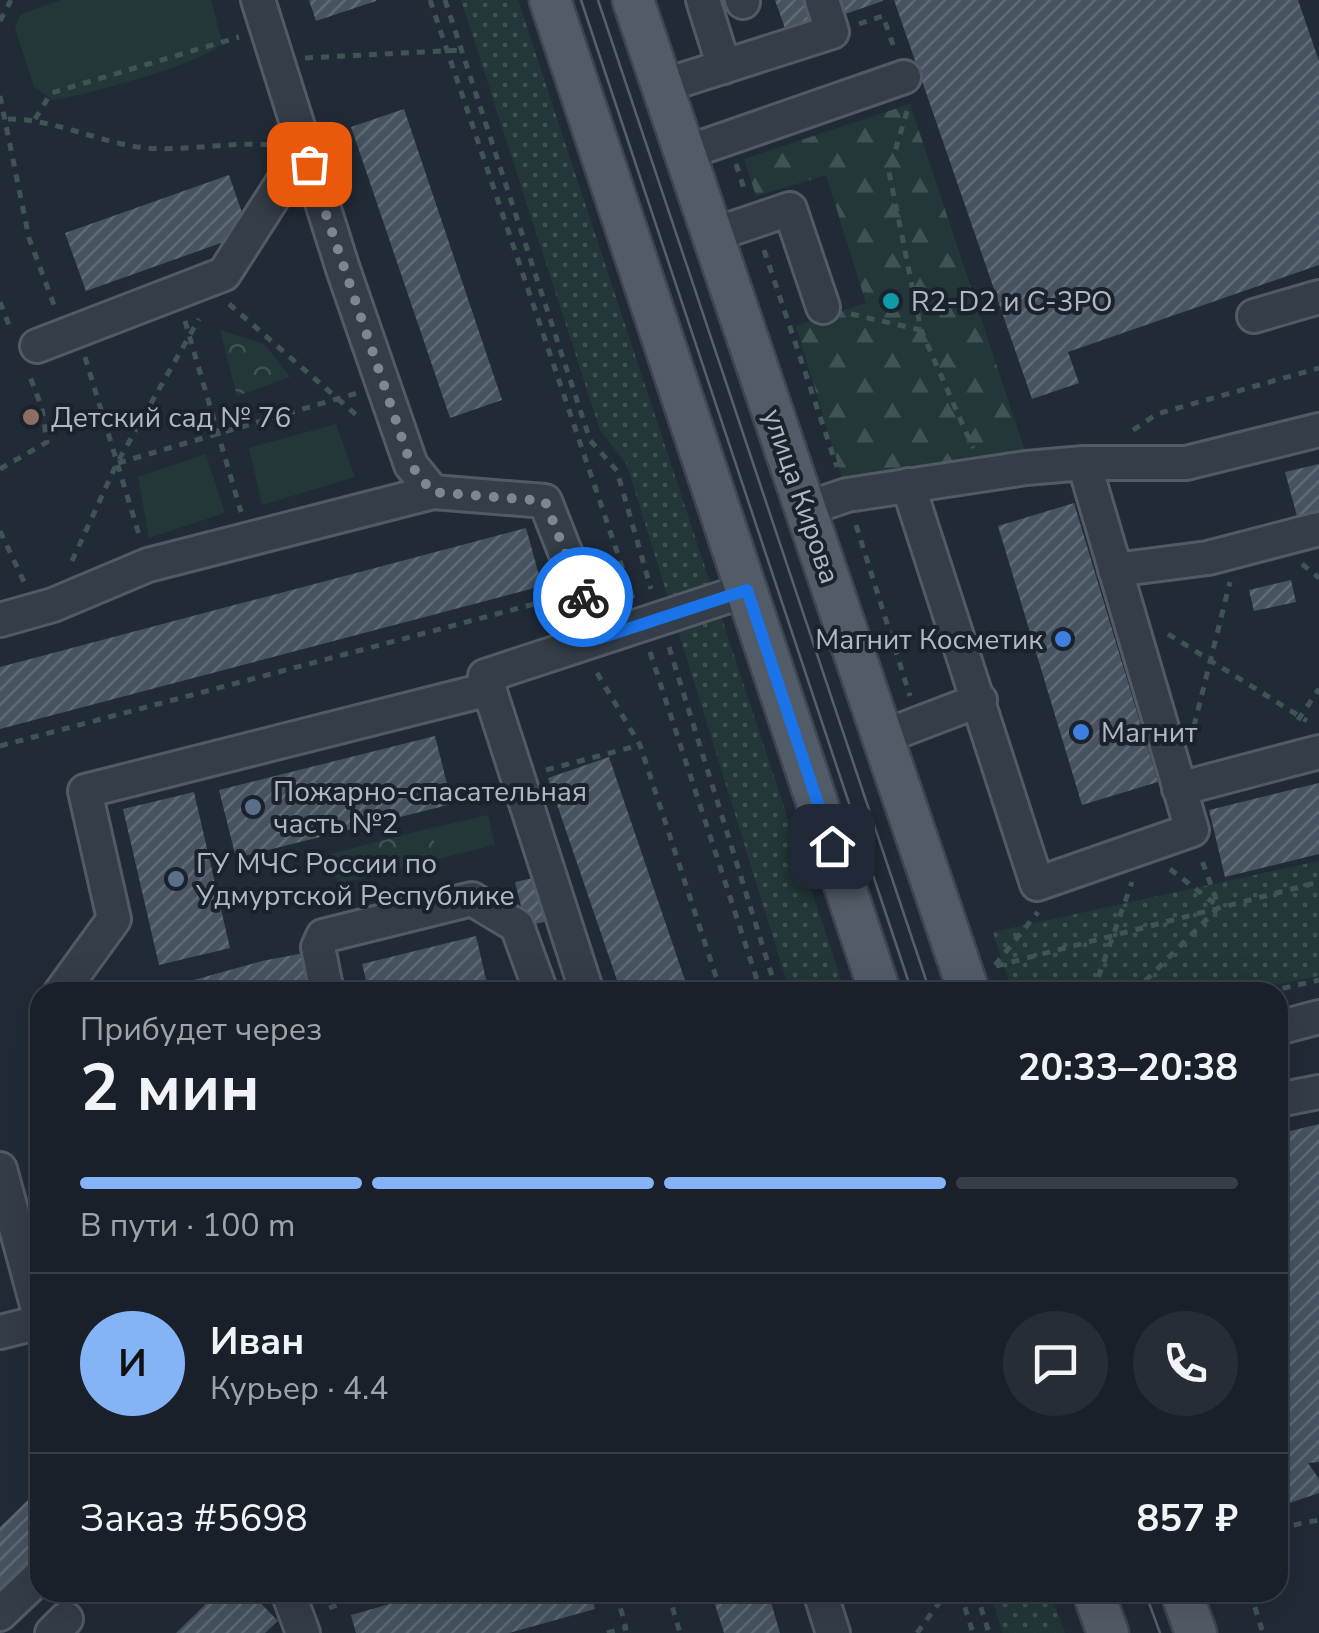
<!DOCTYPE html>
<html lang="ru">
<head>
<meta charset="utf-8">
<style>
  :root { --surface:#192029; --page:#262d35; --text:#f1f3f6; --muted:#9fa3a8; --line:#373e46; --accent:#84b4f5 }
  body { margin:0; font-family:"Nunito Sans",sans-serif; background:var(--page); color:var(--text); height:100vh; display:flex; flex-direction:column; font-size:38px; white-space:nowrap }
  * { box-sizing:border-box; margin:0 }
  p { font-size:32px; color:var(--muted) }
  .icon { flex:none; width:55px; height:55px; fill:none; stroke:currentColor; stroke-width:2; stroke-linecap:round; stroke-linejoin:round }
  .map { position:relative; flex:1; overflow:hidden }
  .details { position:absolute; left:30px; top:982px; width:1258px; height:620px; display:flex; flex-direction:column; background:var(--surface); border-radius:30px; box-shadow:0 10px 40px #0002,0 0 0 2px var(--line) }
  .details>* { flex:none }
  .pin { position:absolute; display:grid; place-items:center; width:85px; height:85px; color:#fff; margin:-42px; border-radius:20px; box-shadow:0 5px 15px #0006 }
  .courier { position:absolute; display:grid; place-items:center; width:100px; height:100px; margin:-50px; border:8px solid #1a73e8; border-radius:50%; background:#fff; color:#222; box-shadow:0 2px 12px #0007 }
  .summary em { font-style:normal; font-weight:700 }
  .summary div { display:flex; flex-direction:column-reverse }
  .summary { display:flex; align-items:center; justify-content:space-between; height:170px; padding:0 50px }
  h1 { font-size:65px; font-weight:700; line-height:75px }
  .bar { display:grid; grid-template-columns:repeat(4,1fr); gap:15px 10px; align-content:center; height:120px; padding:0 50px }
  .bar i { height:12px; border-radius:8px; background:var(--line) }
  .bar .on { background:var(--accent) }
  .bar p { grid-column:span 4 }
  .line { display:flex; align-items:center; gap:25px; padding:0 50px; border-top:2px solid var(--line) }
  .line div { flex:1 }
  .round { display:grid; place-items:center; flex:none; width:105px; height:105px; border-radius:52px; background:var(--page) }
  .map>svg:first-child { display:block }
  .grass { fill:url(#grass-dots) }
  .forest { fill:url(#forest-firs) }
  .park { fill:url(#park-crowns) }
  .pitch { fill:#233738 }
  .building { fill:url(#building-hatch) }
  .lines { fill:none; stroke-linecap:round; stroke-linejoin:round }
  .minor-casing { stroke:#525b65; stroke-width:38 }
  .major-casing { stroke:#3e4651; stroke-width:45 }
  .path { stroke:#405456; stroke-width:5; stroke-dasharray:8 8; stroke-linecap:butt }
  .minor { stroke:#343d48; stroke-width:32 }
  .major { stroke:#525c68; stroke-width:40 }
  .tram { stroke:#56616f; stroke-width:2.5 }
  .done { stroke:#7d8793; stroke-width:10; stroke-dasharray:0 18 }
  .route { stroke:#1a73e8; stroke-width:12 }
  .culture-dot { fill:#0f9aa8; stroke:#1a222c; stroke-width:4 }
  .education-dot { fill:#8d6e63; stroke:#1a222c; stroke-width:4 }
  .shop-dot { fill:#3f7fe0; stroke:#1a222c; stroke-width:4 }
  .service-dot { fill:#5c6f8a; stroke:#1a222c; stroke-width:4 }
  .labels { text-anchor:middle; stroke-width:8; stroke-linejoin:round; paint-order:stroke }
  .poi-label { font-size:28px; fill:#afb8c4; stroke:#1a222c; text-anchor:start }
  .street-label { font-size:28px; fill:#afb8c4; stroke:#1a222c }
</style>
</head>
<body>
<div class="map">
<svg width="1319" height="1633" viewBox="0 0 1319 1633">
  <defs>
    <pattern id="grass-dots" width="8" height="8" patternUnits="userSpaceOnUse" patternTransform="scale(2.5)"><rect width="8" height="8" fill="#233738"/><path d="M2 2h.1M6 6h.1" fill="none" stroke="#405253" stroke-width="1.8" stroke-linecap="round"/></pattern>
    <pattern id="forest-firs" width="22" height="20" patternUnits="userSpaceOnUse" patternTransform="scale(2.5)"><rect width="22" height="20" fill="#233738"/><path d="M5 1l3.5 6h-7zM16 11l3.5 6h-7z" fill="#405253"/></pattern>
    <pattern id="park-crowns" width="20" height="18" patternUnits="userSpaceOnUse" patternTransform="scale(2.5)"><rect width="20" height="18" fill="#233738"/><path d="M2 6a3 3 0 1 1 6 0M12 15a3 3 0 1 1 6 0" fill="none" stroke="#405253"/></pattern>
    <pattern id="building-hatch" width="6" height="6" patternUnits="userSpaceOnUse" patternTransform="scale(2.5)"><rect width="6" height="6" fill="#475361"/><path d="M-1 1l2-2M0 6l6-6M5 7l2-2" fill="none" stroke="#5f6a76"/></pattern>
  </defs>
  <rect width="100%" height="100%" fill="#212b37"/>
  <path class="grass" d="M461 0H518L845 992H790L627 465 600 430Z
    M1319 861V976L1240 992H1012L993 932Z
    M990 1593H1050L1065 1633H1003Z"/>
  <path class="forest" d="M910 104 1025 451 843 481 796 326 866 303 826 175 756 196 744 159Z"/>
  <path class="park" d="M220 330 264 344 290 377 237 396Z
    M431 828 438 859 338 884 330 854Z"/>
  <path class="pitch" d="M61 0H211L222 42C214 61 79 97 53 100L34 87 15 28 21 14Z
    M336 424 355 477 262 505 249 448Z
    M206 454 225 513 149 538 138 477Z
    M488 815 495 845 438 859 431 828Z"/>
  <path class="building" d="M309 0H376V1L316 21Z
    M775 0H883V1L787 34Z
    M894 0H1298L1319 61V265L1068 352 1079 383 1032 399Z
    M404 109 502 400 450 418 351 127Z
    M229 175 249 233 86 291 65 233Z
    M1319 464V522L1300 527 1285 472Z
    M1074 503 1158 782 1082 805 998 526Z
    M526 528 542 586 0 729V667Z
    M1291 580 1296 602 1254 611 1249 590Z
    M435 736 452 804 236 858 219 790Z
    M609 757 689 992H621L548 778Z
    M1319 783V854L1225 877 1209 810Z
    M194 792 230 948 159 965 123 809Z
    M547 875 557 919 526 926 515 882Z
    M476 936 489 992H369L362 964Z
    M304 953 314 992H150L262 961Z
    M1319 1124V1462L1308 1463 1319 1479V1493L1278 1507V1134Z
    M40 1488V1564L0 1603V1527Z
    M218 1592H250L278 1621 265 1633H176Z
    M432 1592H591L595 1609 509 1633H356L351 1615Z
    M711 1592H768L780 1633H724Z"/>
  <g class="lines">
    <g class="minor-casing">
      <path id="minor" d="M258 0 343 269 411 465 433 492 545 501 599 638
        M703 0 724 67
        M742 0 743 2
        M663 86 832 32 822 0
        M685 153 904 77
        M713 235 790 209 823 307
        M1254 316 1319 297
        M37 346 224 274 304 149
        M908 485 1037 884 1192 830 1084 463
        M806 509 847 495 1026 468 1084 463H1186L1319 430
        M1115 570 1208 558 1319 529
        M0 620 53 605 148 565 433 492
        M883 737 980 700
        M1179 789 1319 752
        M61 992 114 919 85 791 489 689
        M327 992 318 947 323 936 472 899 517 926 541 992
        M587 992 485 676 747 590
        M1278 1028 1319 1017
        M1278 1100 1319 1092
        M0 1169 40 1316
        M0 1332 40 1322
        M288 1592 303 1633
        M820 1592 833 1633
        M0 1614 40 1576
        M52 1633 66 1619"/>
    </g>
    <g class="major-casing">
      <path id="major" d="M550 0 880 992
        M633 0 969 992
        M1093 1592 1108 1633
        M1181 1592 1196 1633"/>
    </g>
    <path class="path" d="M430 0 633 599
      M445 0 590 440 617 471 651 589
      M0 21 11 0
      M859 24 883 16 894 48
      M305 58 462 50
      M0 96 29 238 54 305
      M907 111 889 172 921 330 973 448
      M8 119C53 119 93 140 138 147 180 153 227 141 271 145
      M35 119 51 93 239 37
      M736 164 745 192
      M764 250 837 467
      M0 302 11 330
      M229 304 360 418
      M851 314 921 330
      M185 321 241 512
      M85 357 140 538
      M1133 430 1157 414 1319 368
      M118 463 357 393
      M0 469 47 442 42 408 30 377
      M856 525 910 696
      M0 531 25 584
      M72 561 117 463 199 319
      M1302 564 1319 578
      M1168 634 1307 721
      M669 647 777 992
      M650 652 761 992
      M597 673 640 745 721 992
      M1298 720 1319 689
      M1194 726 1230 582
      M0 746 553 599
      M546 770 640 745
      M1170 869 1219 907
      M995 965 1038 912
      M996 966 1319 882
      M1093 992 1132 882
      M1134 992 1219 907 1201 858
      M1267 992 1319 980
      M1278 1528 1319 1520
      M668 1592 680 1633
      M960 1592 973 1633
      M976 1592 989 1633
      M1250 1592 1263 1633
      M329 1608 370 1592
      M607 1633 626 1628 616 1592
      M917 1633 947 1592"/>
    <use href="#minor" class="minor"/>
    <use href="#major" class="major"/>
    <path class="tram" d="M581 0 912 992
      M598 0 930 992
      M1145 1592 1160 1633"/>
  </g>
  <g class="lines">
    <path class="done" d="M309 164 411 465 432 492 545 501 583 597"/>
    <path class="route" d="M583 597 600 638 747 590 832 846"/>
  </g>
  <circle class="culture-dot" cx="891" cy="301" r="10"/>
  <circle class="education-dot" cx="31" cy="417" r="10"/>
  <g class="shop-dot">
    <circle cx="1063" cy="639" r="10"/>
    <circle cx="1081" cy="732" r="10"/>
  </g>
  <g class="service-dot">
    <circle cx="253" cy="807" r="10"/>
    <circle cx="176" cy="879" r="10"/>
  </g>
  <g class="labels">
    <g class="poi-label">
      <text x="911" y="311">R2-D2 и C-3PO</text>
      <text x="51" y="427">Детский сад № 76</text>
      <text x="1043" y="649" text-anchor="end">Магнит Косметик</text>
      <text x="1101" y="742">Магнит</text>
      <text x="273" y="801">Пожарно-спасательная<tspan x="273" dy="32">часть №2</tspan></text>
      <text x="196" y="873">ГУ МЧС России по<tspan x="196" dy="32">Удмуртской Республике</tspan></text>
    </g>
    <g class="street-label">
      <text transform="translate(802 496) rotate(71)" y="10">улица Кирова</text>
    </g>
  </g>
</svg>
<div class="pin" style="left:309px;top:164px;background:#ea580c"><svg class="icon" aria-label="bag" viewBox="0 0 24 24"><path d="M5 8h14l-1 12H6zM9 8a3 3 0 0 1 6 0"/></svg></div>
<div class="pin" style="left:832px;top:846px;background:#1f2937"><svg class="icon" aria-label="home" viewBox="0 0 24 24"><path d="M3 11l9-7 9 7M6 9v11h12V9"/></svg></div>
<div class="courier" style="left:583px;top:597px"><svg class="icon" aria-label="bike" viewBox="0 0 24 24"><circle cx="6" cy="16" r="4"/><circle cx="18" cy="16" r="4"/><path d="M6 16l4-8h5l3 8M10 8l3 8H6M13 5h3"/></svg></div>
<section class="details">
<div class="summary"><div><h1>2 мин</h1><p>Прибудет через</p></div><em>20:33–20:38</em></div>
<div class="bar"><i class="on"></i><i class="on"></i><i class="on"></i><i></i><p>В пути · 100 m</p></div>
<div class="line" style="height:180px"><b class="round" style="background:var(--accent);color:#111">И</b><div><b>Иван</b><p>Курьер · 4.4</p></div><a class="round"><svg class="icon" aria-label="chat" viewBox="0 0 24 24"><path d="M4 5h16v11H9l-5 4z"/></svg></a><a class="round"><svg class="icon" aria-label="phone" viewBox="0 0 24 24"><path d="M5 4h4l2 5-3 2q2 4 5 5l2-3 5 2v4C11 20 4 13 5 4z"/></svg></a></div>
<div class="line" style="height:130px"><div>Заказ #5698</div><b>857 ₽</b></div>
</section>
</div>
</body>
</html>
